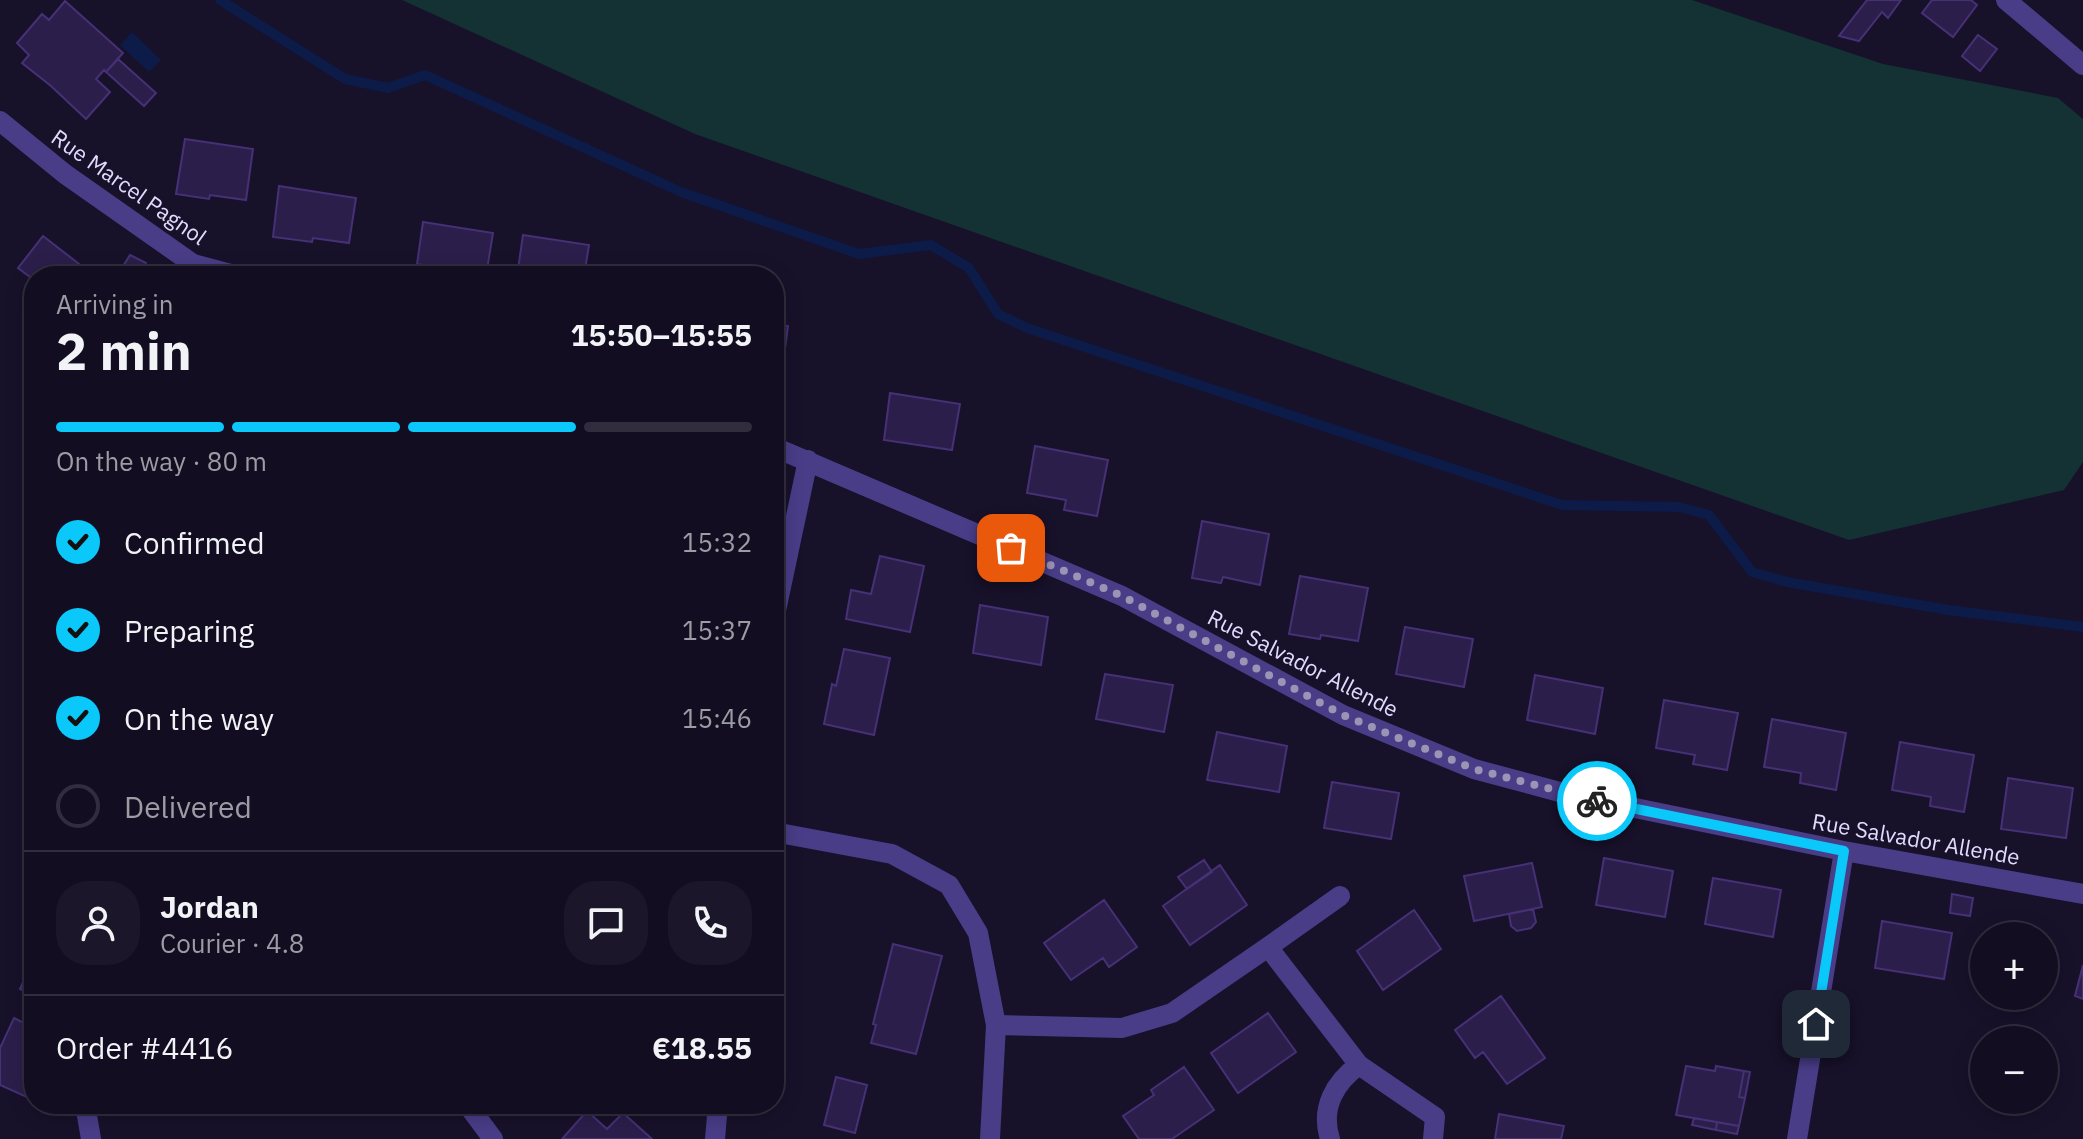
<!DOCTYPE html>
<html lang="en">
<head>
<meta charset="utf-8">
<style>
  :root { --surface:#120d20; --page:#1b1629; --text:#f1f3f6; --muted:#9c9ca5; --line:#312d3e; --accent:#0bc8fa }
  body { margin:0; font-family:"IBM Plex Sans",sans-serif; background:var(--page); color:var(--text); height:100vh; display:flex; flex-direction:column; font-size:30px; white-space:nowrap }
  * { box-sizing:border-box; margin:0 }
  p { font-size:26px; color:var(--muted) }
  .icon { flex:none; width:44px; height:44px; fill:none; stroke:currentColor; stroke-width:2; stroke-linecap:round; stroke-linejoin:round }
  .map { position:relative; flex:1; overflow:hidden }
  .drawer { position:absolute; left:24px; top:266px; width:760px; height:848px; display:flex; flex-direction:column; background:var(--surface); border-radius:32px; box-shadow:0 4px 20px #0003,0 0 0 2px var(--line) }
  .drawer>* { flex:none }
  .tools { position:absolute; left:1970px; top:922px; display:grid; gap:16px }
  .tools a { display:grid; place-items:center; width:88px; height:88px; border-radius:50%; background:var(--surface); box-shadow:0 4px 20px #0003,0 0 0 2px var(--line); font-size:40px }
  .pin { position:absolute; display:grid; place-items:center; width:68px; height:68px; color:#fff; margin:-34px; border-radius:16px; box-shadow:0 4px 12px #0006 }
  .courier { position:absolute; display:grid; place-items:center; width:80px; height:80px; margin:-40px; border:6px solid #0bc8fa; border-radius:50%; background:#fff; color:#222; box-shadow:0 2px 10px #0007 }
  .summary em { font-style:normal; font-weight:700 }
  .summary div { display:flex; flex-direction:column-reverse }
  .summary { display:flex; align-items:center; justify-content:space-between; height:136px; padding:0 32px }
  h1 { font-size:52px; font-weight:700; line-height:60px }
  .bar { display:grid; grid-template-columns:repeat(4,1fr); gap:12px 8px; align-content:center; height:96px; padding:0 32px }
  .bar i { height:10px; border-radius:6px; background:var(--line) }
  .bar .selected { background:var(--accent) }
  .bar p { grid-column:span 4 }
  .line { display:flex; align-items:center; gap:20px; padding:0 32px; border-top:2px solid var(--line) }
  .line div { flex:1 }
  .round { display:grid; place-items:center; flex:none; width:84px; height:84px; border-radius:32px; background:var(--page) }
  ol { padding:0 32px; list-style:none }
  li { display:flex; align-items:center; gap:24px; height:88px }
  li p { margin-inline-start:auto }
  li .icon { padding:8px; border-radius:50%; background:var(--accent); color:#111; stroke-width:4 }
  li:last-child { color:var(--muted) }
  li i { width:44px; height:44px; border:4px solid var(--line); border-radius:50% }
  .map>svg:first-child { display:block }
  .green { fill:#143134 }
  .water { fill:#0c1b48 }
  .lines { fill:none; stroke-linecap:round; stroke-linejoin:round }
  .stream { stroke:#0c1b48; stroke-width:10 }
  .building { fill:#2c1e4b; stroke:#463076; stroke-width:2 }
  .minor { stroke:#493d88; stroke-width:20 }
  .done { stroke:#9c94b4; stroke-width:8; stroke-dasharray:0 14.4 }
  .route { stroke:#0bc8fa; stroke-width:10 }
  .labels { text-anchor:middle; stroke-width:7; stroke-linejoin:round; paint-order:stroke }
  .street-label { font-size:22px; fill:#e3dbfe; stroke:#18112a }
</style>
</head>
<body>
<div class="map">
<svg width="2083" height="1139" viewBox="0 0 2083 1139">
  <rect width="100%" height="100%" fill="#18112a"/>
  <path class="green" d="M402 0H1692L1883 64 2058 98 2083 119V462L2064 490 1849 540 695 134Z"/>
  <path class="water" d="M132 32 161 60 149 72 120 45Z"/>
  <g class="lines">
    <path class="stream" d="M220 0 345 79 388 88 425 75 681 192 859 254 931 245 969 268 998 314 1027 328 1562 505 1679 507 1709 515 1752 572 1787 582 1948 610 2083 627"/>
  </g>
  <path class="building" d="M1867 0H1901L1888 18 1882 12 1859 41 1839 36Z
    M1932 0H1971L1977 5 1953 37 1922 13Z
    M65 1 123 53 106 72 104 70 96 79 110 92 86 119 51 86 22 63 29 55 17 43 42 14 49 20Z
    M1978 35 1997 49 1980 71 1962 56Z
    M118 59 156 93 144 106 106 72Z
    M185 139 253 149 246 200 210 195 209 199 176 194Z
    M279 186 356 198 349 243 313 238 312 242 273 237Z
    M423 222 493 233 486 276 453 275V270L417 264Z
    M523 235 589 245 584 276H517Z
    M43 236 92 274 91 276H34V280L18 268Z
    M130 255 146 263 139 276H129L120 271Z
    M774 324 788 326 782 371 774 370Z
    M890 393 960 404 952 450 884 440Z
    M1035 446 1108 460 1097 516 1064 510 1066 500 1027 493Z
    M1202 521 1269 534 1260 585 1223 577 1221 583 1192 578Z
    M880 556 924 566 910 632 846 619 851 590 871 594Z
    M1300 576 1368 588 1358 641 1321 635 1320 639 1289 634Z
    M980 605 1048 617 1041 665 973 653Z
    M1405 627 1473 639 1464 687 1396 674Z
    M844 649 890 658 874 735 824 724 832 684 836 686Z
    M1105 674 1173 685 1164 732 1096 719Z
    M1535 675 1603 688 1595 734 1527 720Z
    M1664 700 1738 713 1727 770 1693 764 1695 755 1656 748Z
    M1772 719 1846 733 1836 790 1800 783 1801 773 1764 767Z
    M1217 732 1287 746 1279 792 1207 780Z
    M1900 742 1974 755 1964 812 1930 806 1931 797 1892 790Z
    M2008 778 2073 788 2066 838 2001 829Z
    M1332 782 1399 793 1391 839 1324 828Z
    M1604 858 1673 871 1665 917 1596 905Z
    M1204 860 1212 872 1187 889 1178 877Z
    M1532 863 1542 907 1474 921 1464 876Z
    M1220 865 1247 905 1190 945 1163 906Z
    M1713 878 1781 890 1773 937 1705 924Z
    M1952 894 1973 898 1970 916 1950 913Z
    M1104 900 1137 947 1109 967 1103 958 1071 980 1044 943Z
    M1533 909 1536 922 1531 928 1517 931 1511 926 1509 914Z
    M1414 910 1441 949 1383 990 1357 951Z
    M1882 921 1952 933 1944 979 1875 968Z
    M1990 930 2013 936H1989Z
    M893 944 942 956 916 1054 871 1043 876 1025 873 1024Z
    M2044 944 2055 947 2044 990Z
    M34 957V995L20 989Z
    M1984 957V981L1979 979Z
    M2083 965V999L2075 996Z
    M1501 996 1545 1058 1507 1084 1483 1052 1475 1058 1455 1030Z
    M1268 1013 1296 1052 1238 1093 1211 1053Z
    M14 1018 34 1028V1088L29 1098 0 1085V1048Z
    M1686 1066 1715 1071 1716 1066 1744 1071 1739 1097 1745 1098 1739 1126 1676 1115Z
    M1184 1067 1214 1110 1172 1139H1139L1123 1116 1154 1095 1151 1090Z
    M1744 1071 1750 1072 1745 1098 1739 1097Z
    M836 1077 867 1085 855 1133 824 1125Z
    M539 1104H555L548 1112Z
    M587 1111 607 1129 623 1113 652 1139H562Z
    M1499 1114 1564 1126 1561 1139H1495Z
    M1694 1118 1717 1122 1716 1130 1692 1125Z
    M1717 1122 1739 1126 1737 1134 1716 1130Z"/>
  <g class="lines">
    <path class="minor" d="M2006 0 2083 65
      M0 121 65 174 193 264 238 276
      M774 447 1122 596 1343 715 1474 769 1567 794 1844 851 2083 894
      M774 620 808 460
      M774 832 892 854 949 885 978 933 996 1025 990 1139
      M1268 947 1340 896
      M996 1025 1122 1028 1172 1013 1268 947 1359 1065 1435 1117 1433 1139
      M85 1104 91 1139
      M467 1104 493 1139
      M715 1139 718 1104
      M1330 1139C1320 1108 1335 1082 1359 1065
      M1797 1139 1844 851"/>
  </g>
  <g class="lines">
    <path class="done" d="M1011 548 1122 596 1343 715 1474 769 1597 801"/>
    <path class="route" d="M1597 801 1844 851 1816 1024"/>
  </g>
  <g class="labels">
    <g class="street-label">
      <text transform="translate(129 187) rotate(35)" y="8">Rue Marcel Pagnol</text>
      <text transform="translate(1303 663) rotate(27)" y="8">Rue Salvador Allende</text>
      <text transform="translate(1916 839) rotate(10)" y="8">Rue Salvador Allende</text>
    </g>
  </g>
</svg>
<div class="tools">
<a>+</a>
<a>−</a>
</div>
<div class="pin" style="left:1011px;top:548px;background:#ea580c"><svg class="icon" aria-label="bag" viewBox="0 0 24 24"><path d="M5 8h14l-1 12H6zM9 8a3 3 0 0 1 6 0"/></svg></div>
<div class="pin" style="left:1816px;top:1024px;background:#1f2937"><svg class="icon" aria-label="home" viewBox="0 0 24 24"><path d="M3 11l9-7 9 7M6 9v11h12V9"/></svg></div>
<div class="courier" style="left:1597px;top:801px"><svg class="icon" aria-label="bike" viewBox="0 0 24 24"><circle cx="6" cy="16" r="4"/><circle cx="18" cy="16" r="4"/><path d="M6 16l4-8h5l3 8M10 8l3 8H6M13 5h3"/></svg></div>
<section class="drawer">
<div class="summary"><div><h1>2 min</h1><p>Arriving in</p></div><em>15:50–15:55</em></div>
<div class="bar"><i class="selected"></i><i class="selected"></i><i class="selected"></i><i></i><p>On the way · 80 m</p></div>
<ol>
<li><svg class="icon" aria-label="check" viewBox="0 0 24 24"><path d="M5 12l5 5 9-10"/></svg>Confirmed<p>15:32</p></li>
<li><svg class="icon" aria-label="check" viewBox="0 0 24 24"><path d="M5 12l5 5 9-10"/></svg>Preparing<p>15:37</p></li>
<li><svg class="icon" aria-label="check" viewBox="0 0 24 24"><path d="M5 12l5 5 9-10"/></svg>On the way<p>15:46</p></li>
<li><i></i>Delivered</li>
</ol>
<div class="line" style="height:144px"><a class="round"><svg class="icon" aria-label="person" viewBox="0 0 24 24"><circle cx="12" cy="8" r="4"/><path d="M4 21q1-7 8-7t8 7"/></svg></a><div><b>Jordan</b><p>Courier · 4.8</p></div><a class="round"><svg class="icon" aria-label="chat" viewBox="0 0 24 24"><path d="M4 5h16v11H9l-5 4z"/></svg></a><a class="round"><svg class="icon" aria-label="phone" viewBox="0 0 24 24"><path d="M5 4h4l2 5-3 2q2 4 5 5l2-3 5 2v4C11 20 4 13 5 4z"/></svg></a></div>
<div class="line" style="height:104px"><div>Order #4416</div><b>€18.55</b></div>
</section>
</div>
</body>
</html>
